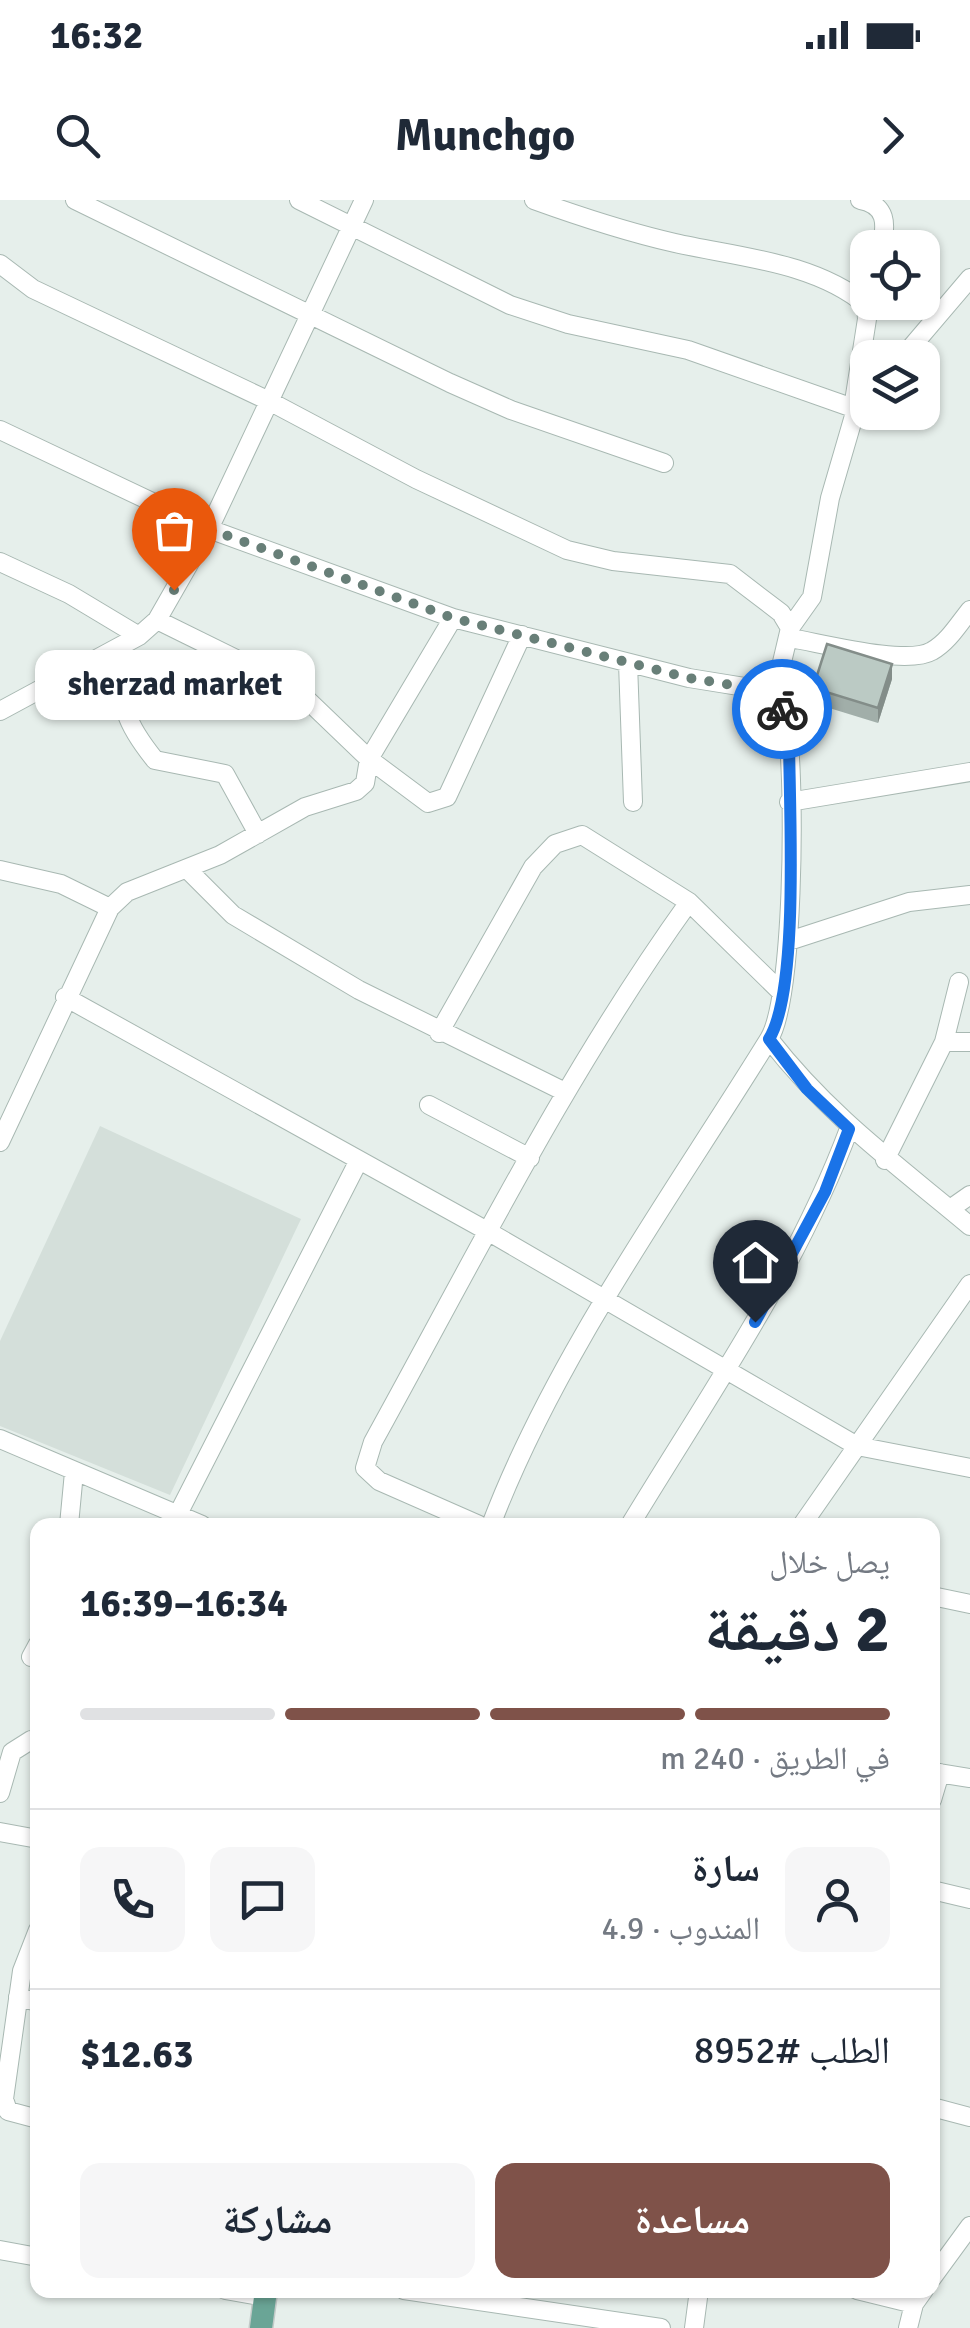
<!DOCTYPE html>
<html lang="ar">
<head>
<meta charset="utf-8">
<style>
  :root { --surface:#fff; --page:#f6f6f7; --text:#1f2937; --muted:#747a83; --line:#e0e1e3; --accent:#7f5249 }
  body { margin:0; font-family:Signika,"Noto Naskh Arabic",sans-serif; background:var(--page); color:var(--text); direction:rtl; height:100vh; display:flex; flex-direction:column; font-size:38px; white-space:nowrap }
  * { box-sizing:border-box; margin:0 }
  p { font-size:32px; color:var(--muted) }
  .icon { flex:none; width:55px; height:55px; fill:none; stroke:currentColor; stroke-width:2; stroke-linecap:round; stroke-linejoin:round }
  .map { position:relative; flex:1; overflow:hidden; direction:ltr }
  .side { position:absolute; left:30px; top:1318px; width:910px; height:780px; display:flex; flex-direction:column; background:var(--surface); border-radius:20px; box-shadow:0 2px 8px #0004; direction:rtl }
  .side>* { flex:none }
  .tools { position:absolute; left:850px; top:30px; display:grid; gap:20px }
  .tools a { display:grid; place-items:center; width:90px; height:90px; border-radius:20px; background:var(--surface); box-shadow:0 2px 8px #0004; font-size:50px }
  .pin { position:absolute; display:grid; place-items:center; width:85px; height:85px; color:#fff; margin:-102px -42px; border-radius:50% 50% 50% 0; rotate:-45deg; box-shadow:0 0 10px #0007 }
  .pin .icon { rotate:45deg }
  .courier { position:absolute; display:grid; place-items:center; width:100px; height:100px; margin:-50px; border:8px solid #1a73e8; border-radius:50%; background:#fff; color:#222; box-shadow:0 2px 12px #0007 }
  .bubble { position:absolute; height:70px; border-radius:20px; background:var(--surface); box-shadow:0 2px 8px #0004; font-size:32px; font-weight:700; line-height:70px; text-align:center; direction:rtl }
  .headline em { font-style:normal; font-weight:700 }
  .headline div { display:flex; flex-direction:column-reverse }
  .headline { display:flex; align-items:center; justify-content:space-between; height:170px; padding:0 50px }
  h1 { font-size:65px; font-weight:700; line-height:75px }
  .bar { display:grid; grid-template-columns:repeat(4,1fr); gap:15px 10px; align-content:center; height:120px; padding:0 50px }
  .bar i { height:12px; border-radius:8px; background:var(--line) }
  .bar .current { background:var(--accent) }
  .bar p { grid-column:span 4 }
  .line { display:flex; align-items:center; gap:25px; padding:0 50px; border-top:2px solid var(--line) }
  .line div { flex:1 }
  .round { display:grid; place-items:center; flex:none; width:105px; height:105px; border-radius:20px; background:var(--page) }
  .action { display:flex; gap:20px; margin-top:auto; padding:20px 50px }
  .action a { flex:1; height:115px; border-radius:20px; background:var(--accent); color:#fff; font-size:40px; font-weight:700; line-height:115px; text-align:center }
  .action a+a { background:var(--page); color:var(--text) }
  .status { display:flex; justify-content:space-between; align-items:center; height:70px; padding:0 50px; background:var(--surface); direction:ltr }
  .status svg { height:28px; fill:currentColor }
  header { display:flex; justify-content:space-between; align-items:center; height:130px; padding:0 50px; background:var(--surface); font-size:45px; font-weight:700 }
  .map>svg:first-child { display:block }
  .built { fill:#d4dfda }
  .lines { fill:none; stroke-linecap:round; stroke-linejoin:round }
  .minor-casing { stroke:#a8b8b2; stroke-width:20 }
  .major-casing { stroke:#c2cac8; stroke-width:25 }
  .minor { stroke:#fff; stroke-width:18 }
  .major { stroke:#6aa596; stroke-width:22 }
  .wall { fill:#a1aea9 }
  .shaded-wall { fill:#838d89 }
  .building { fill:#bbcac4; stroke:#838d89; stroke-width:2.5 }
  .done { stroke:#687f78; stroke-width:10; stroke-dasharray:0 18 }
  .route { stroke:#1a73e8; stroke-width:12 }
</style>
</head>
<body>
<div class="status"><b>16:32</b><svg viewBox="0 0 49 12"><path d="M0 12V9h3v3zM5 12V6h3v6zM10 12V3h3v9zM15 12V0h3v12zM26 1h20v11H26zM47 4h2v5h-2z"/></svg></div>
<header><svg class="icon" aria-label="forward" viewBox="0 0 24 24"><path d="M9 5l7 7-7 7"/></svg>Munchgo<svg class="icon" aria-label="search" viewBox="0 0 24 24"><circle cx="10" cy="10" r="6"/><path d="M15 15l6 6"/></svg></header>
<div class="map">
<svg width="970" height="2128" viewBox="0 0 970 2128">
  <rect width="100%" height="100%" fill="#e6efeb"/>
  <path class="built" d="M100 926 301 1019 170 1295 0 1226V1141Z"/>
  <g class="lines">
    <g class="minor-casing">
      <path id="minor" d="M75 0 450 183 511 210 664 263
        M299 0 510 105 568 124 688 150 853 208 867 119 866 105C815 62 737 57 675 43 627 32 581 17 534 0
        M860 0C887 5 887 24 881 48
        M0 64 33 89 269 201 416 279 567 350 613 361 730 374 781 413 790 428 775 492
        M902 158 970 78
        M0 230 209 329 453 418 689 478 775 492C781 507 786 520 788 536 795 589 794 799 769 839 829 916 896 964 970 1026
        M0 362 69 394 139 436
        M157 420 295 488 369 559 428 603 447 597 522 435
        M790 428 812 397 830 298 858 202
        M790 438C821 443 907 466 932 451 948 442 958 425 970 410
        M121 446C123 503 118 514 155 560L225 574 258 634
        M628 463 633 602
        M0 511 139 436 157 420 209 329 364 0
        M789 602 970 572
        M187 669 233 715 359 790 563 891
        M0 670 61 684 110 708
        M789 741 909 702 970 695
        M65 797 489 1032 857 1246 970 1268
        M439 833 533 667 555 644 582 635 689 702 781 792
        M944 842H970
        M429 905 530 958
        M0 942 110 708 127 692 220 655 305 607 356 591 365 583 369 559 453 418
        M885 960 944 842 959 782
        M950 1009 970 995
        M0 1239 202 1325
        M177 1316 358 962
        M69 1325 74 1272
        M479 1325 379 1281 365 1268 373 1242C474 1059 567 872 689 702
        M491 1325C555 1156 674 993 769 839
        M630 1325C708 1196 796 1071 849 929
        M802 1325 970 1084
        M932 1396 970 1404
        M31 1457 38 1444
        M932 1572 970 1578
        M0 1593 12 1552 31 1540 38 1541
        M932 1600 940 1573
        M0 1632 38 1639
        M932 1690 970 1699
        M38 1730 22 1771 4 1899 8 1911 38 1919
        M18 1797 38 1802
        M932 1907 970 1917
        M0 2050 38 2057
        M932 2078 970 2026
        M225 2090 265 2097
        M404 2090 661 2128
        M857 2090 914 2104
        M694 2128 699 2090
        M908 2128 914 2104 924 2090"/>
    </g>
    <g class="major-casing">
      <path id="major" d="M261 2128 266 2090"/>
    </g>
    <use href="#minor" class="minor"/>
    <use href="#major" class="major"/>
  </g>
  <path class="wall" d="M892 479 878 523 813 503V488Z"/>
  <path class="shaded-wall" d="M892 464V479L878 523V508Z"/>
  <path class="building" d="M827 444 892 464 878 508 813 488Z"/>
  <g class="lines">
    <path class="done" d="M174 390 209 329 453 418 689 478 774 492 782 509"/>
    <path class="route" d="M755 1122 825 992 849 929 807 889 769 839C800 789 789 603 789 537L782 509"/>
  </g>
</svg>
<div class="tools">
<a><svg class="icon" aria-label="locate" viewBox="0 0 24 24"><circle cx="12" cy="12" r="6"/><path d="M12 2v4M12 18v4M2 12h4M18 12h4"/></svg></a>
<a><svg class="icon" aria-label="layers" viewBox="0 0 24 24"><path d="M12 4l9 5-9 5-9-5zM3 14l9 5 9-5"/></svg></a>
</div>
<div class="pin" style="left:174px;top:390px;background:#ea580c"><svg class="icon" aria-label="bag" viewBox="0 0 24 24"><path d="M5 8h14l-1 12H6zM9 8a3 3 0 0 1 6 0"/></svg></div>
<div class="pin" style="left:755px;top:1122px;background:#1f2937"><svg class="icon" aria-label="home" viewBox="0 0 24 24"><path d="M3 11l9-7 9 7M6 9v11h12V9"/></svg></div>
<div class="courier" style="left:782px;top:509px"><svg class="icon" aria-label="bike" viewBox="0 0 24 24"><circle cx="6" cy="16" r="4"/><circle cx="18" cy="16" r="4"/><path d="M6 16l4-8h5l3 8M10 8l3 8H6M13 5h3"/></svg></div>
<div class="bubble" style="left:35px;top:450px;width:280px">sherzad market</div>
<section class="side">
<div class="headline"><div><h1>2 دقيقة</h1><p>يصل خلال</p></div><em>16:34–16:39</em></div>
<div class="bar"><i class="current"></i><i class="current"></i><i class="current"></i><i></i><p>في الطريق · 240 m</p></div>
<div class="line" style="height:180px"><a class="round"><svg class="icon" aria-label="person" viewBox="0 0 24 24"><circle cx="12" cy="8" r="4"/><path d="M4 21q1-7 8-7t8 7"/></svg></a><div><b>سارة</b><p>المندوب · 4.9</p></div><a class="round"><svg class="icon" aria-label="chat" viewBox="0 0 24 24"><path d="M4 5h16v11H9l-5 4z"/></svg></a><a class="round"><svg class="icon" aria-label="phone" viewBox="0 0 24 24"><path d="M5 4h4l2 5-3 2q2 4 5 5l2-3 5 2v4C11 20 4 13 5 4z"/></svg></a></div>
<div class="line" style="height:130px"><div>الطلب #8952</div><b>$12.63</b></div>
<div class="action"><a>مساعدة</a><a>مشاركة</a></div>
</section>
</div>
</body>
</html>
